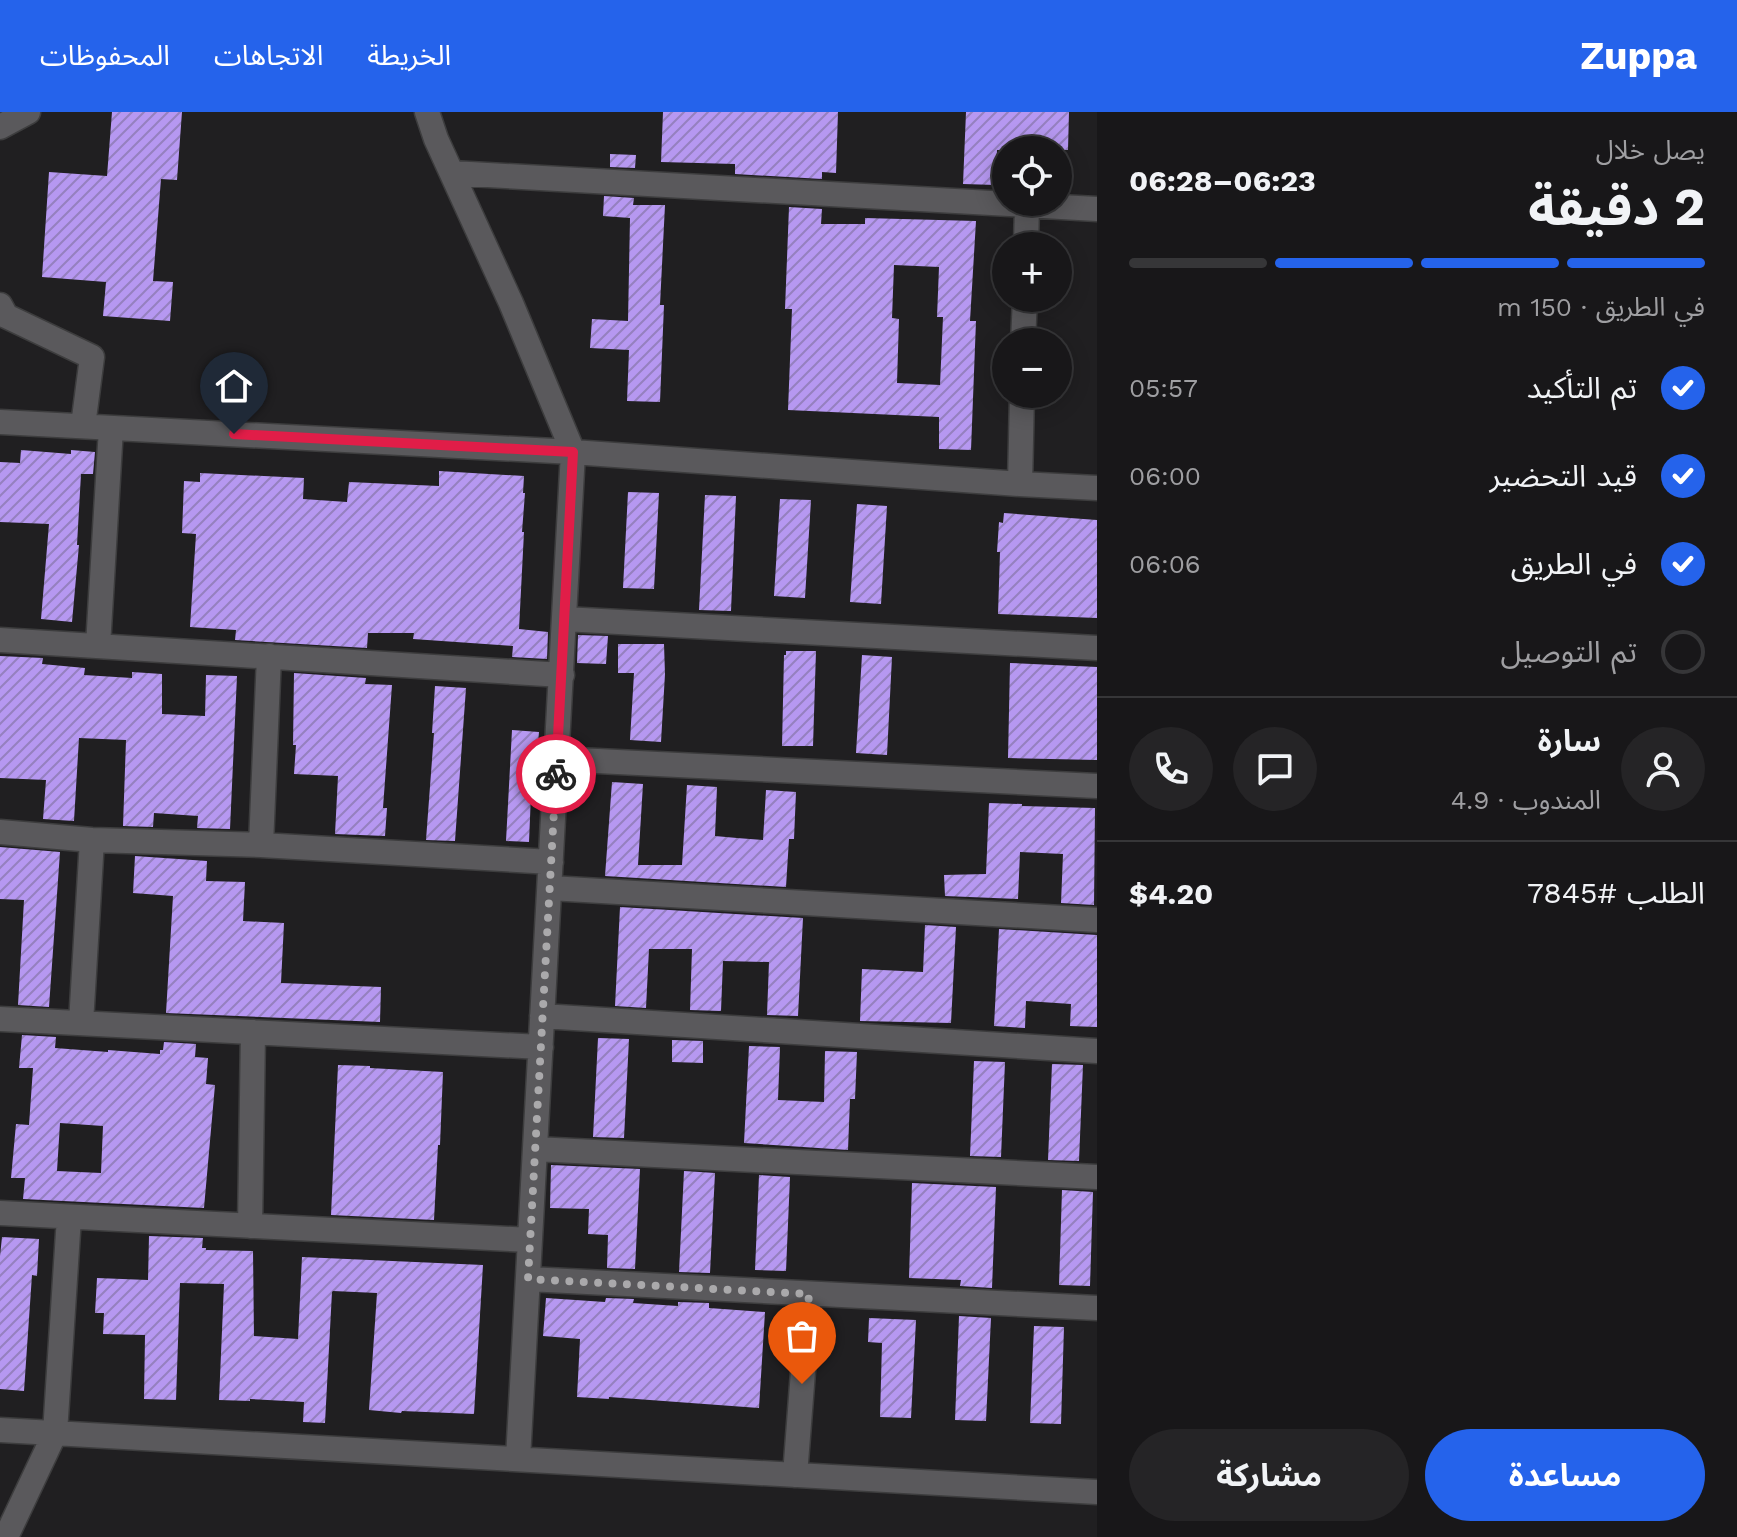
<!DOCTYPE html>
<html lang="ar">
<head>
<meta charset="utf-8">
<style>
  :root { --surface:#181719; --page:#252426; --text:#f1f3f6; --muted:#9f9fa2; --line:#363638; --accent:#2563eb }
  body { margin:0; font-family:"Work Sans","Noto Sans Arabic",sans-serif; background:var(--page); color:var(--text); direction:rtl; height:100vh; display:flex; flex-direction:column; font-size:30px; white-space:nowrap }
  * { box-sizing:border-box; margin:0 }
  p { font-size:26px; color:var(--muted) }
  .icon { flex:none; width:44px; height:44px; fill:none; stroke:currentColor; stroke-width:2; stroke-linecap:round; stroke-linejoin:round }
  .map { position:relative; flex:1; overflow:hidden; direction:ltr }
  .drawer { display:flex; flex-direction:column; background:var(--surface); width:640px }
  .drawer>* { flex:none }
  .buttons { position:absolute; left:992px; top:24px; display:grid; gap:16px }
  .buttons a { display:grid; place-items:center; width:80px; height:80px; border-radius:50%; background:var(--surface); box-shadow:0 4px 20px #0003,0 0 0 2px var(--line); font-size:40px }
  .pin { position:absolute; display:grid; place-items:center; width:68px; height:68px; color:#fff; margin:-82px -34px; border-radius:50% 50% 50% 0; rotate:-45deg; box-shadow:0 0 8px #0007 }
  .pin .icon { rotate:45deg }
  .courier { position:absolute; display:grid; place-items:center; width:80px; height:80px; margin:-40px; border:6px solid #e11d48; border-radius:50%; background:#fff; color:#222; box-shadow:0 2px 10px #0007 }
  .overview em { font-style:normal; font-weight:700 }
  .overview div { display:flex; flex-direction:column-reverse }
  .overview { display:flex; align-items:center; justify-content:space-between; height:136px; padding:0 32px }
  h1 { font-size:52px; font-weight:700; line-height:60px }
  .bar { display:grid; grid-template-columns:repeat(4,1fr); gap:12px 8px; align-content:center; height:96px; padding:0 32px }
  .bar i { height:10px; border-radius:6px; background:var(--line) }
  .bar .active { background:var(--accent) }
  .bar p { grid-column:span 4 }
  .line { display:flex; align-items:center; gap:20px; padding:0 32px; border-top:2px solid var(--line) }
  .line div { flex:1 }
  .round { display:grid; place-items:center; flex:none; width:84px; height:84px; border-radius:42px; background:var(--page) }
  ol { padding:0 32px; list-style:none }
  li { display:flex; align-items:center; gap:24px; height:88px }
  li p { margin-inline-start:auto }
  li .icon { padding:8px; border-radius:50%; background:var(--accent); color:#fff; stroke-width:4 }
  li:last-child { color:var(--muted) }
  li i { width:44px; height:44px; border:4px solid var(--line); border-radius:50% }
  .button { display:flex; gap:16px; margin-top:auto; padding:16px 32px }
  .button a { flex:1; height:92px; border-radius:48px; background:var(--accent); color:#fff; font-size:32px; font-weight:700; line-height:92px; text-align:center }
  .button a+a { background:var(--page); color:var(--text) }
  header { display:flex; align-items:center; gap:48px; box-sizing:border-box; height:112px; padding:0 40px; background:var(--accent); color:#fff }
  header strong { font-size:38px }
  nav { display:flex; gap:44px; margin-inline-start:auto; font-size:28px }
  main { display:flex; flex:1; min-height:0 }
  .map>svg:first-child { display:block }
  .building { fill:url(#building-hatch); fill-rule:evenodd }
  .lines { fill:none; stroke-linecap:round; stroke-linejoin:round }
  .street-casing { stroke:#3d3d3e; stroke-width:27 }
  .street { stroke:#5a595c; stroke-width:24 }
  .done { stroke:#aaa9ab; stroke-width:8; stroke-dasharray:0 14.4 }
  .route { stroke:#e11d48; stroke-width:10 }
</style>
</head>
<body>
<header>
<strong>Zuppa</strong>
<nav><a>الخريطة</a><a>الاتجاهات</a><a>المحفوظات</a></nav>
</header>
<main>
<section class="drawer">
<div class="overview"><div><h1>2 دقيقة</h1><p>يصل خلال</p></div><em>06:23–06:28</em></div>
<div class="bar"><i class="active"></i><i class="active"></i><i class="active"></i><i></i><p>في الطريق · 150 m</p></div>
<ol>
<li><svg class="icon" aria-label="check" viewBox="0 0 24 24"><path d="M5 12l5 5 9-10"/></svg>تم التأكيد<p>05:57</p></li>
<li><svg class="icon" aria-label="check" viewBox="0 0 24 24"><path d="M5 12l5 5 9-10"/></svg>قيد التحضير<p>06:00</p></li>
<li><svg class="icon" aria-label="check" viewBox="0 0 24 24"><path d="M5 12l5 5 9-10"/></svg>في الطريق<p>06:06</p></li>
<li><i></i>تم التوصيل</li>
</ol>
<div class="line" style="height:144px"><a class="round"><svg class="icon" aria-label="person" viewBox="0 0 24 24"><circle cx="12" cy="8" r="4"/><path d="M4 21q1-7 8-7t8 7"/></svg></a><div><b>سارة</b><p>المندوب · 4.9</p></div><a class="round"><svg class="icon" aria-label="chat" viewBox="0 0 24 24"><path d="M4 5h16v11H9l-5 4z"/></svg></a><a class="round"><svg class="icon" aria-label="phone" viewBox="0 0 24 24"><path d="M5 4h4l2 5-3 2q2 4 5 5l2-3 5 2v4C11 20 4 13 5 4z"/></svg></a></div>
<div class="line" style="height:104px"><div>الطلب #7845</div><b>$4.20</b></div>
<div class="button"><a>مساعدة</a><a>مشاركة</a></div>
</section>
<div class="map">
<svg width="1097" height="1425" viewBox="0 0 1097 1425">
  <defs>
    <pattern id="building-hatch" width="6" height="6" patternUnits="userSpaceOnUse" patternTransform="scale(2)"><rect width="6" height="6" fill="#b698f1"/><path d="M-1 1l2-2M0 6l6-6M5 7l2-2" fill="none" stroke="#9580bf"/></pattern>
  </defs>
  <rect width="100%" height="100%" fill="#201f21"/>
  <path class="building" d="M112 0H182L177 68 161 67 153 169 173 170 170 209 103 204 106 170 42 165 49 60 107 64Z
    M663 0H838L836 61 822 60V67L735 62V52L661 50Z
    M966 0H1069L1068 38H997L996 73 963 72Z
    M610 42 636 43 635 56 610 55Z
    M604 84 634 86 633 93H665L660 193H664L660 290 627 289 629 238 590 236 592 207 628 209 630 106 603 104Z
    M789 95 822 97 821 112H865V106L976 109 970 209H976L971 338 939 337V305L788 298 792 197H785ZM894 153 939 155 937 205H943L940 273 897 271 899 207 892 206Z
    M21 338 71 342V338L95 340 93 362H81L77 433H79L72 510 41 507 49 412 0 410V350L20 351Z
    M439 359 524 364 523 381H525L522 420H524L519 517 548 520 547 547 512 545 513 534 413 527 414 521H368L367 536 235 528 236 518 190 515 196 422 182 421 184 369 200 370V361L304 366 303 387 347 390 349 370 439 374Z
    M628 380 659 381 654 477 623 476Z
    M705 383 736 384 731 499 699 498Z
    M780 387 811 388 805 486 774 484Z
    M857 392 887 394 881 492 850 490Z
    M1004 401 1097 408V506L998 502 1000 440H997L999 410 1003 411Z
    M578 523 608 524 606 552 577 551Z
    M618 532H664L665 562 661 630 630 628 634 561H618Z
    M786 539H816L813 634H782L784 543H786Z
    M862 543 892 545 887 643 856 641Z
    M0 544 43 546 42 552 85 556 84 563 132 566V560L162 562V602L205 604 206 563 237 564 230 717 197 716 198 704 154 701 153 715 123 714 126 628 79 626 74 709 43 707 46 668 0 666Z
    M1010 551 1097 555V648L1008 646Z
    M294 561 366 566 365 572 392 573 383 696H387L385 724 335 722 338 664 294 662 296 633H293Z
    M435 574 466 576 455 729 426 728 434 621H432Z
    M512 618 539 620 534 682H531L529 730 506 729Z
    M612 670 643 672 638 753H682L687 673 717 675 715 724 737 726 763 728 766 678 796 680 794 727H789L786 775 605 764Z
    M989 691 1022 692V694L1095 696 1094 793 1061 791 1063 742 1020 740 1018 787 945 784 944 763 986 762Z
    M0 735 60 740 49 895 18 893 24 788 0 787Z
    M135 744 207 749 206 769 245 770 243 809 284 811 281 871 381 875 380 910 166 901 173 784 133 781Z
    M620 795 803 806 798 904 767 903 769 850 723 849 721 899 690 898 692 837H649L646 896 615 894Z
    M925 813 956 815 951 911 860 909 862 857 923 860Z
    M999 817 1097 823V915L1070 914 1071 892 1026 889 1025 916 994 914Z
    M22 923 56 925 55 936 108 940V938L160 942V938H163L164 930 196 932 195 945 208 946 206 972 215 973 204 1096 23 1087 25 1066H11L16 1012 29 1013 33 956H19ZM60 1011 103 1014 101 1061 57 1059Z
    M598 926 629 927 624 1026 593 1025Z
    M672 928 703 929V951L672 950Z
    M749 934 780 935 778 988 824 990 825 939 857 940 855 987H850L848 1038 744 1031Z
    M974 949 1005 950 1001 1045 970 1044Z
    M1052 952 1083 953 1079 1049 1048 1048Z
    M338 953 370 954V956L443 960 440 1033H438L434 1108 331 1103Z
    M551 1053 640 1057 635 1157 607 1156 608 1123 588 1122 589 1097 550 1096Z
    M684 1059 715 1061 710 1161 679 1160Z
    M759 1063 790 1065 786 1159 755 1158Z
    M912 1071 996 1075 992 1176 960 1174 961 1168 909 1166Z
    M1062 1078 1093 1080 1090 1174 1059 1173Z
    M149 1124 203 1126 202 1136H206V1138L253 1139 254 1224 298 1227 302 1145 483 1153 474 1302 402 1299 401 1301 369 1298 377 1181 333 1179 332 1180 325 1311 303 1310 304 1290 250 1287V1289L219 1288 224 1172 180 1171 176 1288 144 1287 145 1223 103 1222 104 1201H95L97 1166 148 1168Z
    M2 1125 39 1127 37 1164 32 1163 24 1279 0 1277V1144Z
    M546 1186 605 1190 606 1186 634 1187 633 1191 678 1194V1190L709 1191V1196L765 1200 759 1296 609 1285V1287L577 1285 580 1227 543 1224Z
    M959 1204 991 1206 986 1309 955 1308Z
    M869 1206 916 1208 911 1306 880 1305 882 1231 868 1230Z
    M1034 1214 1064 1215 1061 1312 1030 1311Z"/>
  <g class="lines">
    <g class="street-casing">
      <path id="street" d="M427 0 436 27 511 191 573 340 518 1347
        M0 15 28 0
        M452 61 1097 97
        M1026 134 1027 92
        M0 193 6 204 92 245 83 314
        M1023 230 1025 186
        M0 310 573 340 1020 372 1097 376
        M1020 372 1022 282
        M564 507 1097 536
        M0 528 562 563
        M98 534 111 316
        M557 647 1097 674
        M0 720 92 728 261 733 551 750
        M261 733 269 544
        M550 776 1097 808
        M542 904 1097 939
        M0 907 541 935
        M81 911 92 728
        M535 1037 1097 1065
        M0 1101 530 1128
        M250 1114 253 920
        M528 1167 1097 1196
        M0 1318 1097 1380
        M795 1363 809 1182
        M6 1425 55 1321 69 1105"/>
    </g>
    <use href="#street" class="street"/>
  </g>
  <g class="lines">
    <path class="done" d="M556 662 528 1167 809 1182 802 1272"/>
    <path class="route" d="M234 322 573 340 556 662"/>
  </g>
</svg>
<div class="buttons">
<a><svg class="icon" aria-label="locate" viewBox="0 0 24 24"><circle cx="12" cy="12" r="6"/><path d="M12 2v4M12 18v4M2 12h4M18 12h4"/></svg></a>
<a>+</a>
<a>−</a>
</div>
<div class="pin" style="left:802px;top:1272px;background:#ea580c"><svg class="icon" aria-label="bag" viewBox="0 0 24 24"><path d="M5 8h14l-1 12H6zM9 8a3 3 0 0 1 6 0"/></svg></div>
<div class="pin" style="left:234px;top:322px;background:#1f2937"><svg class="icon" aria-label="home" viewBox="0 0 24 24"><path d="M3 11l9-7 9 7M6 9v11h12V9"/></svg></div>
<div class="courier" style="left:556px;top:662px"><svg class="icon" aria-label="bike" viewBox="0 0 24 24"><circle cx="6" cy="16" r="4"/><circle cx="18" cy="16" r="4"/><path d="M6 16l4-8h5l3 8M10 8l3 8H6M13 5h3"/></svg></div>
</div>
</main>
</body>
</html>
